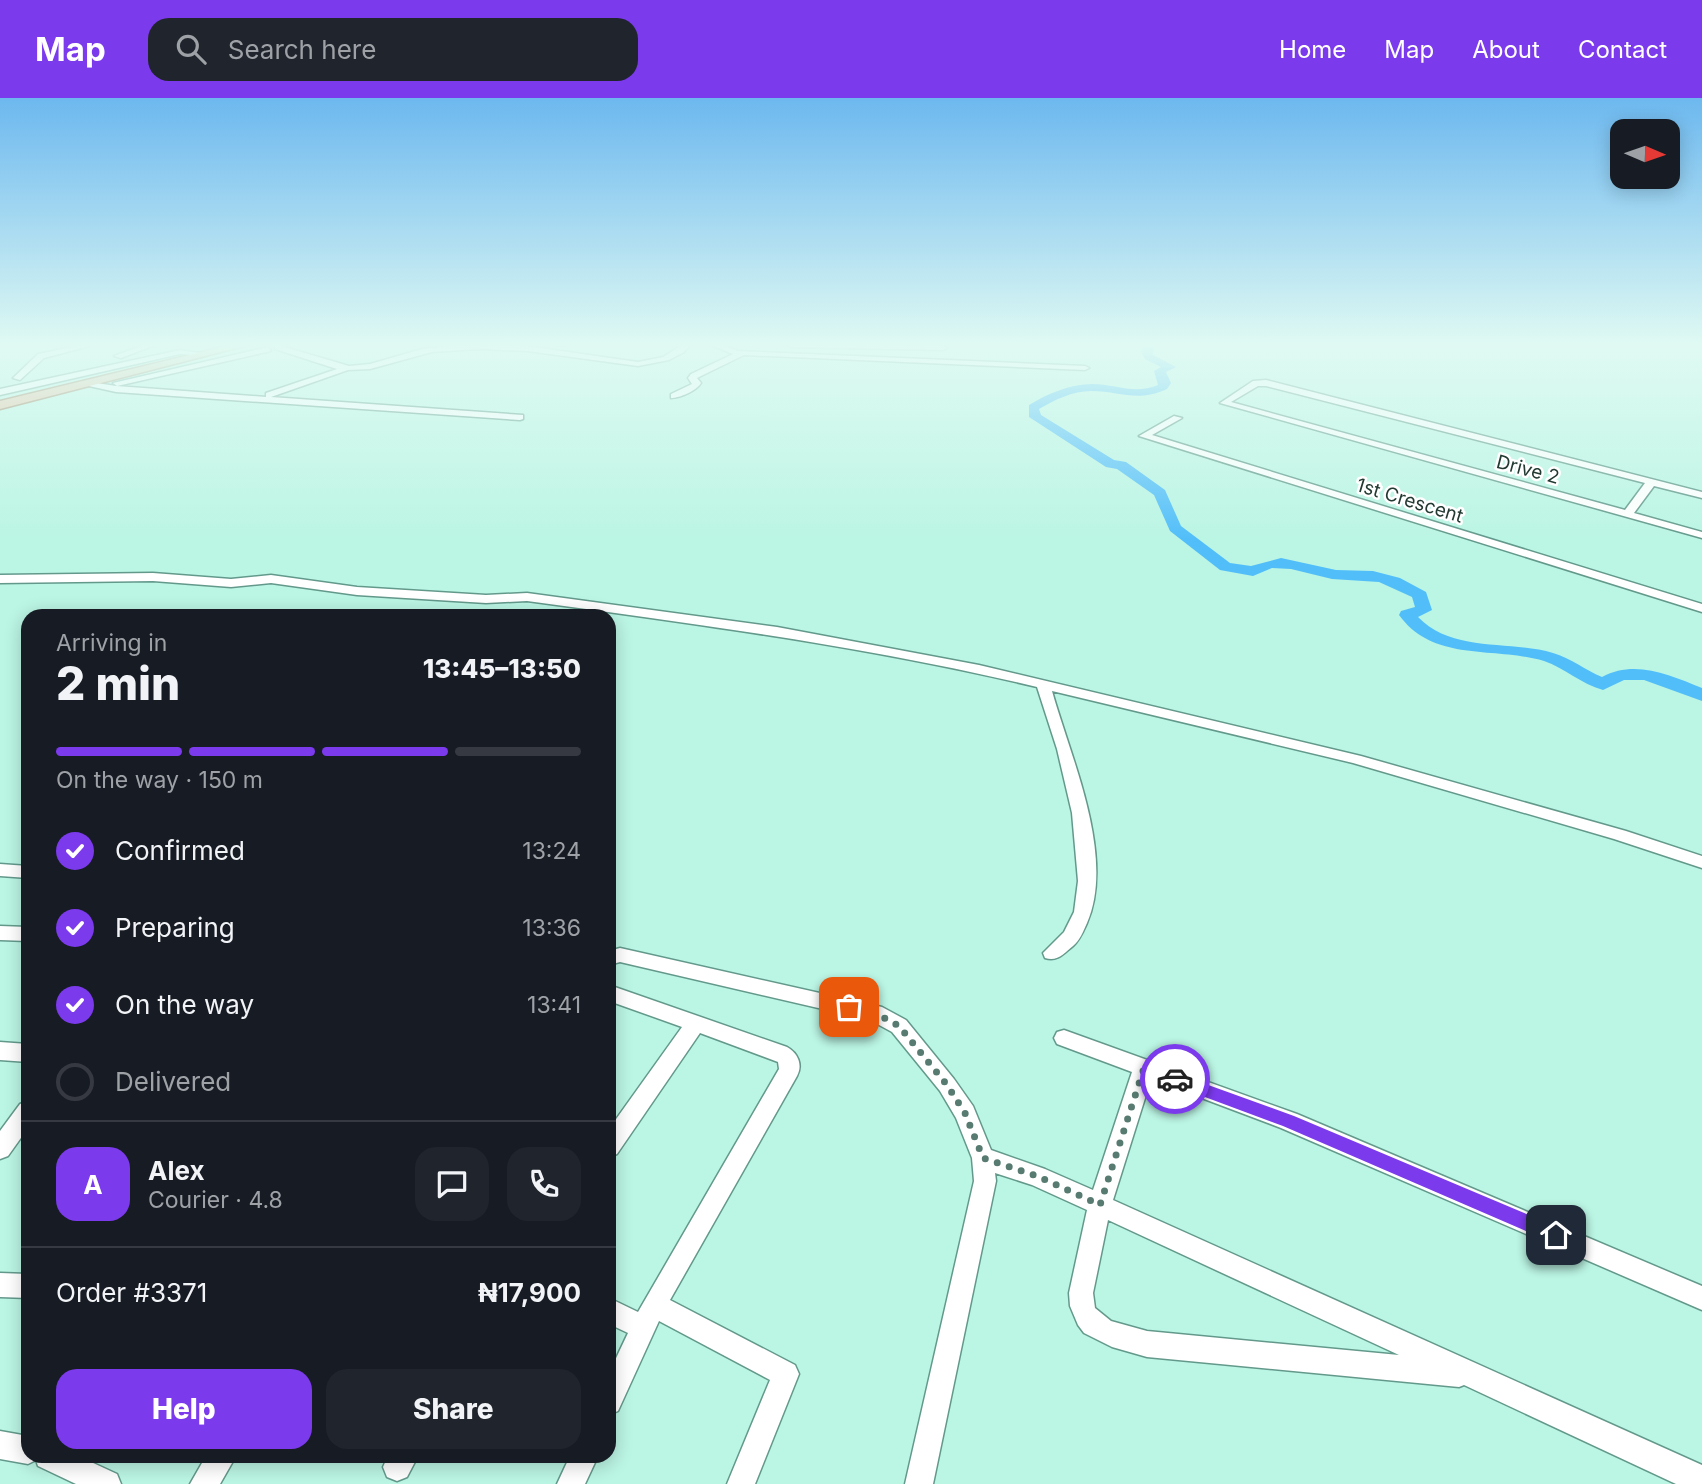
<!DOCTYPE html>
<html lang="en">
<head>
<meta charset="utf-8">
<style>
  :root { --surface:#171b24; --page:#20242c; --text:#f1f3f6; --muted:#9ea1a6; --line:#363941; --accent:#7c3aed }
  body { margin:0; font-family:Inter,sans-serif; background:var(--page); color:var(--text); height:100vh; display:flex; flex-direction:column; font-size:26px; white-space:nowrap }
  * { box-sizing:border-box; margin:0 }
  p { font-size:23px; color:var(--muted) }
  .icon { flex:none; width:38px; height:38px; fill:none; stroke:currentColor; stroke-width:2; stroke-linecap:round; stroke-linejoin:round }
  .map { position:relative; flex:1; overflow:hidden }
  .details { position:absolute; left:21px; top:511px; width:595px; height:854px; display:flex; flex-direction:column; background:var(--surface); border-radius:21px; box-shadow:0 4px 18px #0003 }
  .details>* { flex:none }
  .needle { width:46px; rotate:92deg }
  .tools { position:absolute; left:1610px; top:21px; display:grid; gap:14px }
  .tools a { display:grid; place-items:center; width:70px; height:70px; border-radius:14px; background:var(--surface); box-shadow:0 4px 18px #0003; font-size:35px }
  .pin { position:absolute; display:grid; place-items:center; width:60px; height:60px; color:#fff; margin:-30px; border-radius:14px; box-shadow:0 4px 10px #0006 }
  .courier { position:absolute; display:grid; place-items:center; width:70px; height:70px; margin:-35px; border:5px solid #7c3aed; border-radius:50%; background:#fff; color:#222; box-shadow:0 2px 9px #0007 }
  .summary em { font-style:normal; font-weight:800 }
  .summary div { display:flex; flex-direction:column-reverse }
  .summary { display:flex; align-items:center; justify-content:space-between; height:119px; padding:0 35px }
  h1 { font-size:46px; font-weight:800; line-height:52px }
  .bar { display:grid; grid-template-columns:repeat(4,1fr); gap:10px 7px; align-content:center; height:84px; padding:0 35px }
  .bar i { height:9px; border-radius:5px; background:var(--line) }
  .bar .selected { background:var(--accent) }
  .bar p { grid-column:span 4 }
  .line { display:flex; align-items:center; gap:18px; padding:0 35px; border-top:2px solid var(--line) }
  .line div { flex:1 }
  .round { display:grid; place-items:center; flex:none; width:74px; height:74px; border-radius:21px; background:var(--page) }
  ol { padding:0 35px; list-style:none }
  li { display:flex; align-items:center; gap:21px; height:77px }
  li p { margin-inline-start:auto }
  li .icon { padding:7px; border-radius:50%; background:var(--accent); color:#fff; stroke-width:4 }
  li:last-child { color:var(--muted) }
  li i { width:38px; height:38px; border:4px solid var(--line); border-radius:50% }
  .action { display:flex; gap:14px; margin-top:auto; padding:14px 35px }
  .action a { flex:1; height:80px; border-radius:21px; background:var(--accent); color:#fff; font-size:28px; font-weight:800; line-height:80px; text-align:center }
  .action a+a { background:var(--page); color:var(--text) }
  header { display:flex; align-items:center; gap:42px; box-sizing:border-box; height:98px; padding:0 35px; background:var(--accent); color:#fff }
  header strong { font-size:33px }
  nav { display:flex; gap:38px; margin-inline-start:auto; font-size:24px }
  .search { width:490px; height:63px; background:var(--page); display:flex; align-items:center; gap:18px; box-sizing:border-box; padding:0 24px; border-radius:21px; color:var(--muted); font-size:26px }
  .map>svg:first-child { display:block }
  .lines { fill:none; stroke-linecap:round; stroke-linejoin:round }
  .river { fill:#52bef9; fill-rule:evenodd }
  .minor-casing { stroke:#63998b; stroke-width:3 }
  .major-casing { stroke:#9a734e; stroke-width:3 }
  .minor { fill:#fff; fill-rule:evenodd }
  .major { fill:#e9bd9d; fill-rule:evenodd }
  .route { fill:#7c3aed }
  .done { stroke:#587b71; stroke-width:7; stroke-dasharray:0 12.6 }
  .labels { text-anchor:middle; stroke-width:5; stroke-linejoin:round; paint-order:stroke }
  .far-street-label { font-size:19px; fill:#233a33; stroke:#fff }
</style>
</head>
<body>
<header>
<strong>Map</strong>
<div class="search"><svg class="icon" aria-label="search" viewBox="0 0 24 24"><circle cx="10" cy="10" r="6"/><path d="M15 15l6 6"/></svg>Search here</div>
<nav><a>Home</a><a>Map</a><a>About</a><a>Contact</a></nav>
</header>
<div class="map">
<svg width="1702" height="1386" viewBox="0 0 1702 1386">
  <rect width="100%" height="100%" fill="#bbf5e4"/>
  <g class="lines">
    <path class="river" d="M1144 247H1154L1153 257 1176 269 1166 274 1171 285 1167 291C1136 305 1121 293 1091 293 1073 293 1054 302 1039 311L1041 317 1114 362 1126 364 1165 392 1181 428 1230 465 1251 468 1281 460 1336 472 1373 473 1400 480 1426 494 1432 512 1418 519C1453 555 1509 542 1553 555 1571 560 1585 572 1602 579 1635 561 1670 577 1702 590V603L1644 582H1624L1603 592C1581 586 1565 570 1544 563 1494 548 1434 565 1399 517L1401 513 1415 509 1412 499 1379 484 1332 481 1291 471 1272 470 1253 478 1220 472 1170 433 1154 397 1117 371 1106 369 1029 319V307C1047 296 1070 286 1092 286 1116 286 1134 297 1158 287L1154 273 1161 269 1145 261 1141 254Z"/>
    <g class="minor-casing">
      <path id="minor" d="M81 247H94L44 260 20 282 13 280 38 256Z
        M144 247H155L121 260 114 258Z
        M278 247 349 268 370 266 422 251 455 247 527 248 638 264 663 259 682 247H690L684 254 669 262 638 268 527 253 479 251 432 254 370 271 348 272 271 299 523 317V321L520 322 116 294 80 286 84 283 116 288 266 299V295L337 271 275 251V247Z
        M711 247H722L738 253 1085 268 1089 270 1085 272 744 257 697 280 701 285C696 293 680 300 671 300V296L692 286 688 280 691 276 733 256Z
        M786 247 943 248 947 250 943 252 790 249Z
        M268 249 271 253 117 288 113 285Z
        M180 252 207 256 203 258 180 256 0 297V291Z
        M1266 282 1702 394V400L1654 388 1634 415 1702 434V440L1220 305 1253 283ZM1258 288H1266L1645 385 1625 412 1231 304Z
        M1174 318 1182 320 1152 337 1702 506V514L1139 338Z
        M153 475 231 481 271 477 357 489 486 497 527 495 777 529 979 567 1361 658 1626 733 1702 758V770L1614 741 1353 665 1052 593C1070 658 1116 758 1087 825 1083 834 1080 842 1073 848 1064 855 1058 864 1045 860L1043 855 1064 834 1074 814 1078 783 1072 715 1057 651 1037 589C869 549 698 526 527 503L486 505 357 497 271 485 231 489 153 483 0 485V477Z
        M0 766 28 768V780L0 778Z
        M0 828 28 829V843L0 842Z
        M620 850 882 909 906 922 954 981 973 1008 991 1052 1045 1071 1093 1092 1132 974 1057 946 1054 940 1057 934 1064 932 1297 1016 1702 1188V1212L1281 1030 1151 981 1113 1102 1702 1367V1386H1676L1464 1287 1459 1289 1147 1259 1112 1249 1084 1235 1078 1227 1070 1208 1069 1195 1087 1112 1032 1087 995 1075 996 1083 933 1386H905L974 1083 972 1060 956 1020 940 993 892 934 870 922 620 864 609 867V853ZM1108 1122 1399 1257 1147 1233 1111 1223 1095 1210 1093 1195Z
        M609 887 787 949C798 955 803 967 797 978L670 1202 795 1267 799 1276 755 1386H727L770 1282 659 1223 618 1313 609 1317V1275L628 1235 609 1226V1200L638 1214 779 971 778 964 700 935 617 1056 609 1059V1031L682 929 609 903Z
        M0 944 28 946V964L0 962Z
        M28 1003V1030L8 1058 0 1061V1033L20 1006Z
        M0 1175 28 1176V1200L0 1199Z
        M0 1333 28 1338V1358H78L117 1376 121 1386H76L38 1368 36 1362 28 1366 0 1361Z
        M206 1358H236L220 1386H190Z
        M388 1358H418L407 1379 397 1383 387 1379 383 1369Z
        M570 1358H598L585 1386H557Z"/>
    </g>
    <g class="major-casing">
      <path id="major" d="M231 247H248L0 311V303Z"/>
    </g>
    <use href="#minor" class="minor"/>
    <use href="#major" class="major"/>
  </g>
  <linearGradient id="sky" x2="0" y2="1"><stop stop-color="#6cb8ef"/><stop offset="0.56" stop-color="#e0faf3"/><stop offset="1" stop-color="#e0faf3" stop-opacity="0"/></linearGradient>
  <rect width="1702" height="441" fill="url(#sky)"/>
  <path class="route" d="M1175 975 1294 1018 1562 1131 1565 1137 1562 1143 1556 1146 1283 1028 1170 986 1168 981Z"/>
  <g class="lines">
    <path class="done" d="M849 909 875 915 899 928 947 987 965 1015 983 1060 1037 1078 1100 1107 1144 970 1175 981"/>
  </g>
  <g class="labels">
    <g class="far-street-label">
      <text transform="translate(1528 371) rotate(15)" y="7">Drive 2</text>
      <text transform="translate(1410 402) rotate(17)" y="7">1st Crescent</text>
    </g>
  </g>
</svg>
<div class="tools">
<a><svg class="needle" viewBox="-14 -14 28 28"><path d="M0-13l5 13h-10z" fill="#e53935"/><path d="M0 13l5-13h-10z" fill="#9ea1a6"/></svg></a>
</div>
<div class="pin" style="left:849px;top:909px;background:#ea580c"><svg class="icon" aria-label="bag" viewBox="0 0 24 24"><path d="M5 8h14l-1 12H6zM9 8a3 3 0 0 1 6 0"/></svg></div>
<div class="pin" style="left:1556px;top:1137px;background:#1f2937"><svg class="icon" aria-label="home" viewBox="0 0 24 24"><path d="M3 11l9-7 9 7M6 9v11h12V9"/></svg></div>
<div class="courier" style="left:1175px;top:981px"><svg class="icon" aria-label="car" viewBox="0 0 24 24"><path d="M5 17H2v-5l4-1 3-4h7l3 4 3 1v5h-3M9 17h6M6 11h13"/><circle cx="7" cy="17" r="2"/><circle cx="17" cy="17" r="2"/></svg></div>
<section class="details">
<div class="summary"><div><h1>2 min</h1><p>Arriving in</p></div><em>13:45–13:50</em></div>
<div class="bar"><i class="selected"></i><i class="selected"></i><i class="selected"></i><i></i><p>On the way · 150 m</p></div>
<ol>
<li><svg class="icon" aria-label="check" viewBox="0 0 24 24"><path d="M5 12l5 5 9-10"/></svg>Confirmed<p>13:24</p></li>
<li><svg class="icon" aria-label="check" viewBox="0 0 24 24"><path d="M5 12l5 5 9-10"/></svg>Preparing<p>13:36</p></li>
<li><svg class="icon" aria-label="check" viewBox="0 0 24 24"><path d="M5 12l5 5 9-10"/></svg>On the way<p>13:41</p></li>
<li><i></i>Delivered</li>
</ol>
<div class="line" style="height:126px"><b class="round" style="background:var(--accent);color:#fff">A</b><div><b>Alex</b><p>Courier · 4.8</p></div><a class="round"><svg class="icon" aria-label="chat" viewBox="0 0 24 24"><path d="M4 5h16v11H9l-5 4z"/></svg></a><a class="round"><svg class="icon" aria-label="phone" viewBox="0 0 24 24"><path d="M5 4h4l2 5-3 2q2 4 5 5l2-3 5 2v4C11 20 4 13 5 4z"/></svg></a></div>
<div class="line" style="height:91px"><div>Order #3371</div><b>₦17,900</b></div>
<div class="action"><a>Help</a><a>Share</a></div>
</section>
</div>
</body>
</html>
